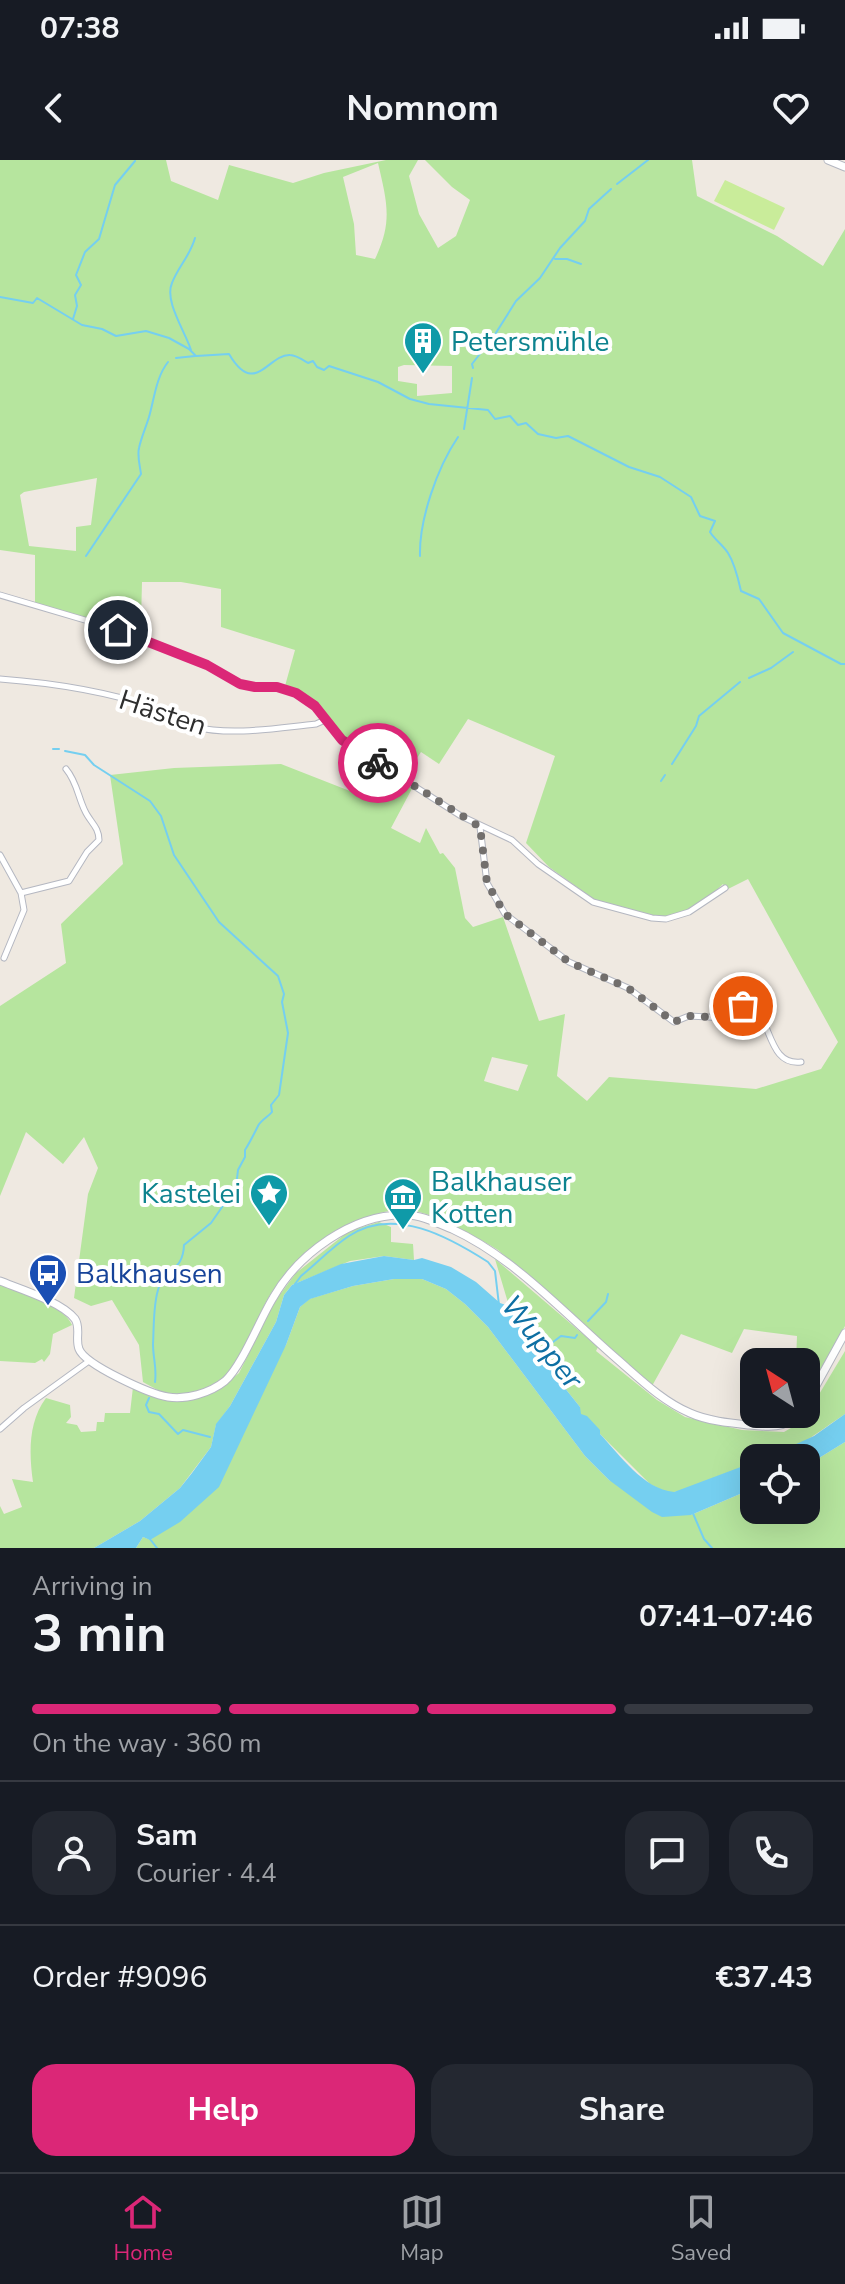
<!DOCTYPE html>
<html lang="en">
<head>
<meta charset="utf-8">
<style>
  :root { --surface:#171b24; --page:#242831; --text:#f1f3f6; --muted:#9ea1a6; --line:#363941; --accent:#db2777 }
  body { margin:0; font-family:"Nunito Sans",sans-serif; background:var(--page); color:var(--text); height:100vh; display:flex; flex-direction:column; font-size:30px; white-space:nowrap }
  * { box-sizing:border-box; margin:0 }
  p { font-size:26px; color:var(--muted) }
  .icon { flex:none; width:44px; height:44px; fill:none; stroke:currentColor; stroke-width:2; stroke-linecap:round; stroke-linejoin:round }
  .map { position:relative; height:1388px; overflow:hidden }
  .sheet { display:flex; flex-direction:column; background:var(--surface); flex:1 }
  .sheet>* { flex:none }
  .needle { width:52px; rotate:324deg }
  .controls { position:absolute; left:740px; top:1188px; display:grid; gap:16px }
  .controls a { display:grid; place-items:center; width:80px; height:80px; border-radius:16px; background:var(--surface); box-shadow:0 8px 32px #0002; font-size:40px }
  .pin { position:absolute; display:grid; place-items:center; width:68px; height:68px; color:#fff; margin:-34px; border:4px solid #fff; border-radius:50%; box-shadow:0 2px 8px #0007 }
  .courier { position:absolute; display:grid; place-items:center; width:80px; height:80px; margin:-40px; border:6px solid #db2777; border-radius:50%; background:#fff; color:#222; box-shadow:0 2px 10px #0007 }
  .head em { font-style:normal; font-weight:700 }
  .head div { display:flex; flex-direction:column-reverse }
  .head { display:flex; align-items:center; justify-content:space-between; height:136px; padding:0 32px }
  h1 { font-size:52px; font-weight:700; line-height:60px }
  .bar { display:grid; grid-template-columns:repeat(4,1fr); gap:12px 8px; align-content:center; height:96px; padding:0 32px }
  .bar i { height:10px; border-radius:6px; background:var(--line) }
  .bar .on { background:var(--accent) }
  .bar p { grid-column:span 4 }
  .line { display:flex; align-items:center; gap:20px; padding:0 32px; border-top:2px solid var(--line) }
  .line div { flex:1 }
  .round { display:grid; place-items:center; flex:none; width:84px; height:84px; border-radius:24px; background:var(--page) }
  .cta { display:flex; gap:16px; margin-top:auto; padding:16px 32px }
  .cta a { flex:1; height:92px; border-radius:24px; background:var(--accent); color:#fff; font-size:32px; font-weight:700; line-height:92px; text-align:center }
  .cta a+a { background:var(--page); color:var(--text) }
  .status { display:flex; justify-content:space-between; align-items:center; height:56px; padding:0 40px; background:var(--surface); direction:ltr }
  .status svg { height:22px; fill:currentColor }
  header { display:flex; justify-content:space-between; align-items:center; height:104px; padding:0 32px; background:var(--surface); font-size:36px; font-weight:700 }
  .tab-bar { display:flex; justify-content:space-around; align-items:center; height:112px; border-top:2px solid var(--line); background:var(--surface); font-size:22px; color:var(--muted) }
  .tab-bar a { display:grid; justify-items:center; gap:4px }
  .tab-bar .on { color:var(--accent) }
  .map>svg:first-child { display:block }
  .green { fill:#b6e59e; fill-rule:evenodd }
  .pitch { fill:#c9ec9a }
  .water { fill:#75cff0 }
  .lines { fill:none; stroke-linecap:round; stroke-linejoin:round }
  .stream { stroke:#75cff0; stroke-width:2 }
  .minor-casing { stroke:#b4b7c1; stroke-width:7 }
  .secondary-casing { stroke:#b4b7c1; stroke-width:9 }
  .minor { stroke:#fff; stroke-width:5 }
  .secondary { stroke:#fff; stroke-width:7 }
  .done { stroke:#726f6d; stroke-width:8; stroke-dasharray:0 14.4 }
  .route { stroke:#db2777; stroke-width:10 }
  .labels { text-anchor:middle; stroke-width:8; stroke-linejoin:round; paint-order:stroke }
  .culture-label { font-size:28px; fill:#0d838f; stroke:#fff; text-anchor:start }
  .street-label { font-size:28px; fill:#2e2e2e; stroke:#fff }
  .transit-label { font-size:28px; fill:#164399; stroke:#fff; text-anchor:start }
  .water-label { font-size:30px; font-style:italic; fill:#0d6fa3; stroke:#fff }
</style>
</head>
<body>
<div class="status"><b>07:38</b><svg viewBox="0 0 49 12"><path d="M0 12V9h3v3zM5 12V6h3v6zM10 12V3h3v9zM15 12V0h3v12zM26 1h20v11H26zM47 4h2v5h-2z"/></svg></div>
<header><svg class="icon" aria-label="back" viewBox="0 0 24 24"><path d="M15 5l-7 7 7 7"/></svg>Nomnom<svg class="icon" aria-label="heart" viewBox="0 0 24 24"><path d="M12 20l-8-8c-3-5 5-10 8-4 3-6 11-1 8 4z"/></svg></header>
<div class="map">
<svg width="845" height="1388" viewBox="0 0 845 1388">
  <rect width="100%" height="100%" fill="#efe9e1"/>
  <path class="green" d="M0 0H166L171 21 218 40 229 5 293 23 324 13 386 0H418L409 16 419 54 438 88 456 76 470 40 452 27 425 0H692L697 36 777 76 823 106 845 69V1166L806 1238V1202H796L797 1176 744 1169 732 1193 681 1174 652 1226 498 1090C473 1075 445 1059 416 1051 369 1039 294 1098 270 1135 255 1160 243 1201 222 1220 210 1230 185 1238 170 1235 161 1233 151 1226 143 1222L139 1185 112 1140 91 1146 74 1138 88 1034 98 1008 84 977 63 1004 26 972 0 1036V846L66 803 61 764 123 704 110 615 174 608 281 604 355 633 378 599 346 579 309 537 285 526 295 490 221 467V429L181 422H142L141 461 136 474 35 443V395L0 390ZM378 3C387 42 393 62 375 99L356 95 354 64 343 17ZM404 205 452 206V233L417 236V224L398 221V207ZM97 318 91 365 76 367V391L29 386 20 335 24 332ZM468 559 555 596 526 683 549 707 595 740 638 753 664 758 687 751 706 740 723 724 726 730 748 719 838 882 821 909 756 929 609 917 587 941 557 916 565 854 539 861 503 757 473 767 465 758 455 708 443 693 440 694 426 668 420 683 391 668 415 623 405 616 421 592 439 604ZM492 897 528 905 518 931 484 921Z
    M379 1062 391 1067V1082L413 1084 414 1100 384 1096 350 1101 292 1125 284 1135 276 1162 230 1246 216 1265 211 1287 180 1328 140 1361 94 1388H0V1346L4 1354 22 1347 12 1319 33 1322C29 1294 28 1262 46 1238L70 1245 71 1257 66 1263 77 1265 81 1272 96 1271 97 1262H104L105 1253H130L133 1227 181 1240 226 1224 239 1213 275 1141 296 1113 349 1071Z
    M495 1099 598 1187 596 1191 657 1240 685 1257 742 1270 784 1272 803 1261 845 1191V1254C818 1272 788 1298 754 1298V1302C731 1311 699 1329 674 1332 665 1333 658 1328 650 1324L580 1254V1247L556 1217 544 1193 509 1146Z
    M394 1119H422L446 1129 465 1144 488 1167 585 1296 609 1320 691 1355 754 1328V1350H806V1306L845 1282V1388H136L143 1377 151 1380 286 1185 300 1147 309 1139 353 1126Z
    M0 1123C19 1132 64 1145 72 1165L53 1174 50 1194 44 1202 42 1199 35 1203 0 1201Z"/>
  <path class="pitch" d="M725 20 785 48 774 70 714 41Z"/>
  <path class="water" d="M384 1096 414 1100 422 1098 451 1107 476 1122 500 1143 509 1146 544 1193 556 1217 580 1247 581 1254 587 1256 600 1270V1274C620 1295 643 1329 674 1332L754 1302V1328L691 1355 662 1357 652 1352 609 1320 585 1296 488 1167 465 1144 446 1129 422 1119H394L353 1126 310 1139 300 1147 286 1185 219 1327 180 1362 150 1380 143 1377 136 1388H94L140 1361 180 1328 192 1313 211 1287 216 1264 230 1246 276 1162 284 1135 292 1125 341 1104Z
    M845 1254V1282L806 1306V1298H765L814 1276Z"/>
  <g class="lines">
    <path class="stream" d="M617 24 648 0
      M555 99H567L581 104
      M0 137 33 143 37 138 82 165 102 169 116 176 146 171 169 178 189 189 196 196 229 194C255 238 268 194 290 195 296 195 303 200 308 203L313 201 317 207 324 210 329 206 378 222 410 239 429 244 488 250 495 259 510 256 518 265 526 263 538 274 556 278 568 276 629 307 660 317 691 337 700 356 715 361 710 372C715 380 723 385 728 393 735 404 738 418 741 431L759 439 783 473 841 504H845
      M73 159 77 146 75 135 81 125 76 115 85 92 99 79 115 25 135 1
      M191 190C185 171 164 141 172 123 178 107 190 96 195 78
      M176 198 195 196
      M473 208 472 204 494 176 516 141 540 118 560 88 585 61 589 49 611 29
      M464 269 472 218
      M86 396 141 314C140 306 137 296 139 288 141 278 146 267 149 257 154 240 156 217 168 202
      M420 396C419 360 437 308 458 277
      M749 518 771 508 793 492
      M53 589H59
      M65 591 85 595 94 605 150 641 161 656 174 695 219 762 278 816 284 834 282 842 288 873 279 935 271 945 272 952C268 957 261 960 258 966 254 974 250 982 245 990V997L238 1010 236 1027 211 1063 184 1085C183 1111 167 1107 159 1127 153 1142 154 1168 153 1184 153 1198 157 1208 155 1222
      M672 604 696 566 699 556 740 522
      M661 621 665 615
      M295 1124 301 1116C317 1103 332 1087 349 1076 394 1046 449 1077 488 1102L495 1111 499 1145
      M588 1161 606 1142 608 1134
      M541 1191 561 1176 575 1178 577 1175
      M149 1238 146 1245 149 1252 159 1254 178 1274 183 1270 210 1277
      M692 1351 704 1379 712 1388
      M150 1379 157 1388"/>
    <g class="minor-casing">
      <path id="minor" d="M0 435 112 468 207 505 244 525 277 527 296 533 315 546 342 580 461 656 512 680 538 704 593 742 652 758 666 759 689 752 725 728
        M0 519C54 523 105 531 156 548 170 553 180 564 194 567 233 576 276 568 316 564L325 560
        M480 667 487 723 505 754 569 802 628 828 674 862 689 856 727 858 751 844C772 860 768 906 801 902
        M0 695 21 733 24 750 4 798
        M21 733 69 721 87 692 99 680C99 667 90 662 85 651 78 637 77 622 66 609
        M0 1269 24 1248 89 1201"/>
    </g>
    <g class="secondary-casing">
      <path id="secondary" d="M828 0 845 7
        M0 1121C20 1129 62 1142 75 1159 81 1168 75 1179 79 1189 85 1205 150 1234 168 1237 186 1240 210 1233 225 1221 242 1206 260 1159 273 1138 298 1094 353 1053 406 1055 421 1055 437 1063 452 1069 515 1098 565 1154 617 1199 640 1219 662 1241 690 1253 708 1261 729 1263 749 1265 768 1267 785 1269 799 1254
        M806 1244 845 1173"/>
    </g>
    <use href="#minor" class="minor"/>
    <use href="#secondary" class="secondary"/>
  </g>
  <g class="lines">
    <path class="done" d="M378 603 480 667 487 723 505 754 569 802 628 828 674 862 689 856 727 858 743 846"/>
    <path class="route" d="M118 470 207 505 240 524 255 527H277L296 533 315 546 342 580 378 603"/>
  </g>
  <defs>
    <g id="building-pin" transform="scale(2)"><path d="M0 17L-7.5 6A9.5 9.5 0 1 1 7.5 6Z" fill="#0f9aa8" stroke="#fff"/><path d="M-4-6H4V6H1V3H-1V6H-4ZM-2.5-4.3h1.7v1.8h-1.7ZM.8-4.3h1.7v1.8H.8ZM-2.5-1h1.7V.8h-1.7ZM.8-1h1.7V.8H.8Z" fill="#fff"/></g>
    <g id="sight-pin" transform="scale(2)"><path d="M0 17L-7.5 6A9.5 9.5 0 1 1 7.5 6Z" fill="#0f9aa8" stroke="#fff"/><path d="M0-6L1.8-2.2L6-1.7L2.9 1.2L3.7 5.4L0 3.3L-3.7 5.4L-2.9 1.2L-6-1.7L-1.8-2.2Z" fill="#fff"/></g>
    <g id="museum-pin" transform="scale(2)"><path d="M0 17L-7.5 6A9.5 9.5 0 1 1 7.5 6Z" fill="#0f9aa8" stroke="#fff"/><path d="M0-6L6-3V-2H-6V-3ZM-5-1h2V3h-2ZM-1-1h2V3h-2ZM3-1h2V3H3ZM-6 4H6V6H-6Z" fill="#fff"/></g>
    <g id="bus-pin" transform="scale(2)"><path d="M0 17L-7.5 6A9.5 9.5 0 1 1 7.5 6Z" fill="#1a4fb4" stroke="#fff"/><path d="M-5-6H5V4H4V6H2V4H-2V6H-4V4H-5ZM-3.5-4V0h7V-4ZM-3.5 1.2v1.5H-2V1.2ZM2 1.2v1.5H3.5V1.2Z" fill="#fff"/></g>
  </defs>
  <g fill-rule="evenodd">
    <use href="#building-pin" x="423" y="181"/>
    <use href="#sight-pin" x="269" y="1033"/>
    <use href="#museum-pin" x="403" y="1037"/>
    <use href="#bus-pin" x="48" y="1113"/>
  </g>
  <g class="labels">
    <g class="culture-label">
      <text x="451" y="191">Petersmühle</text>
      <text x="431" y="1031">Balkhauser<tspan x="431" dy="32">Kotten</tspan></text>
      <text x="241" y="1043" text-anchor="end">Kastelei</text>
    </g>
    <g class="street-label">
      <text transform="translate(163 552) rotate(18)" y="10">Hästen</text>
    </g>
    <g class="transit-label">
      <text x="76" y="1123">Balkhausen</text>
    </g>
    <g class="water-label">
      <text transform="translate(542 1182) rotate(51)" y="10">Wupper</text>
    </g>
  </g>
</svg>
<div class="controls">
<a><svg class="needle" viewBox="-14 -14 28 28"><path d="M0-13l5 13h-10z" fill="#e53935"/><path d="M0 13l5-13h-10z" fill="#9ea1a6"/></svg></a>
<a><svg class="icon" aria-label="locate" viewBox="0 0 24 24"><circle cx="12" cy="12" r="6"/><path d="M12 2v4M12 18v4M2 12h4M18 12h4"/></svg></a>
</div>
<div class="pin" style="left:743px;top:846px;background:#ea580c"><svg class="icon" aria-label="bag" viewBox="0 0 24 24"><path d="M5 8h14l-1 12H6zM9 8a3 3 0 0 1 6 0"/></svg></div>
<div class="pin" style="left:118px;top:470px;background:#1f2937"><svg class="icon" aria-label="home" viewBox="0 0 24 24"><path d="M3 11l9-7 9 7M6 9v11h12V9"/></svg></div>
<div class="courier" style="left:378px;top:603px"><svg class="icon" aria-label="bike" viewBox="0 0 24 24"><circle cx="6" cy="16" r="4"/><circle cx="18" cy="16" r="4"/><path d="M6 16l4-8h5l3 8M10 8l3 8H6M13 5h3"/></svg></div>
</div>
<section class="sheet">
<div class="head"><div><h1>3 min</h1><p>Arriving in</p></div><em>07:41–07:46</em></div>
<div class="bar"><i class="on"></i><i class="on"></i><i class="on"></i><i></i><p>On the way · 360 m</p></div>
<div class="line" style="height:144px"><a class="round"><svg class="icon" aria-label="person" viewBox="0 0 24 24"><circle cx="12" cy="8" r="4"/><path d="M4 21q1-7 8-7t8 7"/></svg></a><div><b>Sam</b><p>Courier · 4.4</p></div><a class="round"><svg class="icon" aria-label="chat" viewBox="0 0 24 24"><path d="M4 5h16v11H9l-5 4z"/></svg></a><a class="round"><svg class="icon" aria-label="phone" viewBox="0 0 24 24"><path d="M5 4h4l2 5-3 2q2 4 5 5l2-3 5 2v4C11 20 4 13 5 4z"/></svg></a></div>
<div class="line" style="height:104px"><div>Order #9096</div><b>€37.43</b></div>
<div class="cta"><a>Help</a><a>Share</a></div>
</section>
<nav class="tab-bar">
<a class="on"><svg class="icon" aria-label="home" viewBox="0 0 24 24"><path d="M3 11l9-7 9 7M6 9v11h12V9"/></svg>Home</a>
<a><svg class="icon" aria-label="map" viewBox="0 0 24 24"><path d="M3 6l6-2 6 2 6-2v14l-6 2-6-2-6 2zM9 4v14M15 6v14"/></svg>Map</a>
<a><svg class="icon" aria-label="saved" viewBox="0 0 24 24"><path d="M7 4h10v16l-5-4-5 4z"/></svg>Saved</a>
</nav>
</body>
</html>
